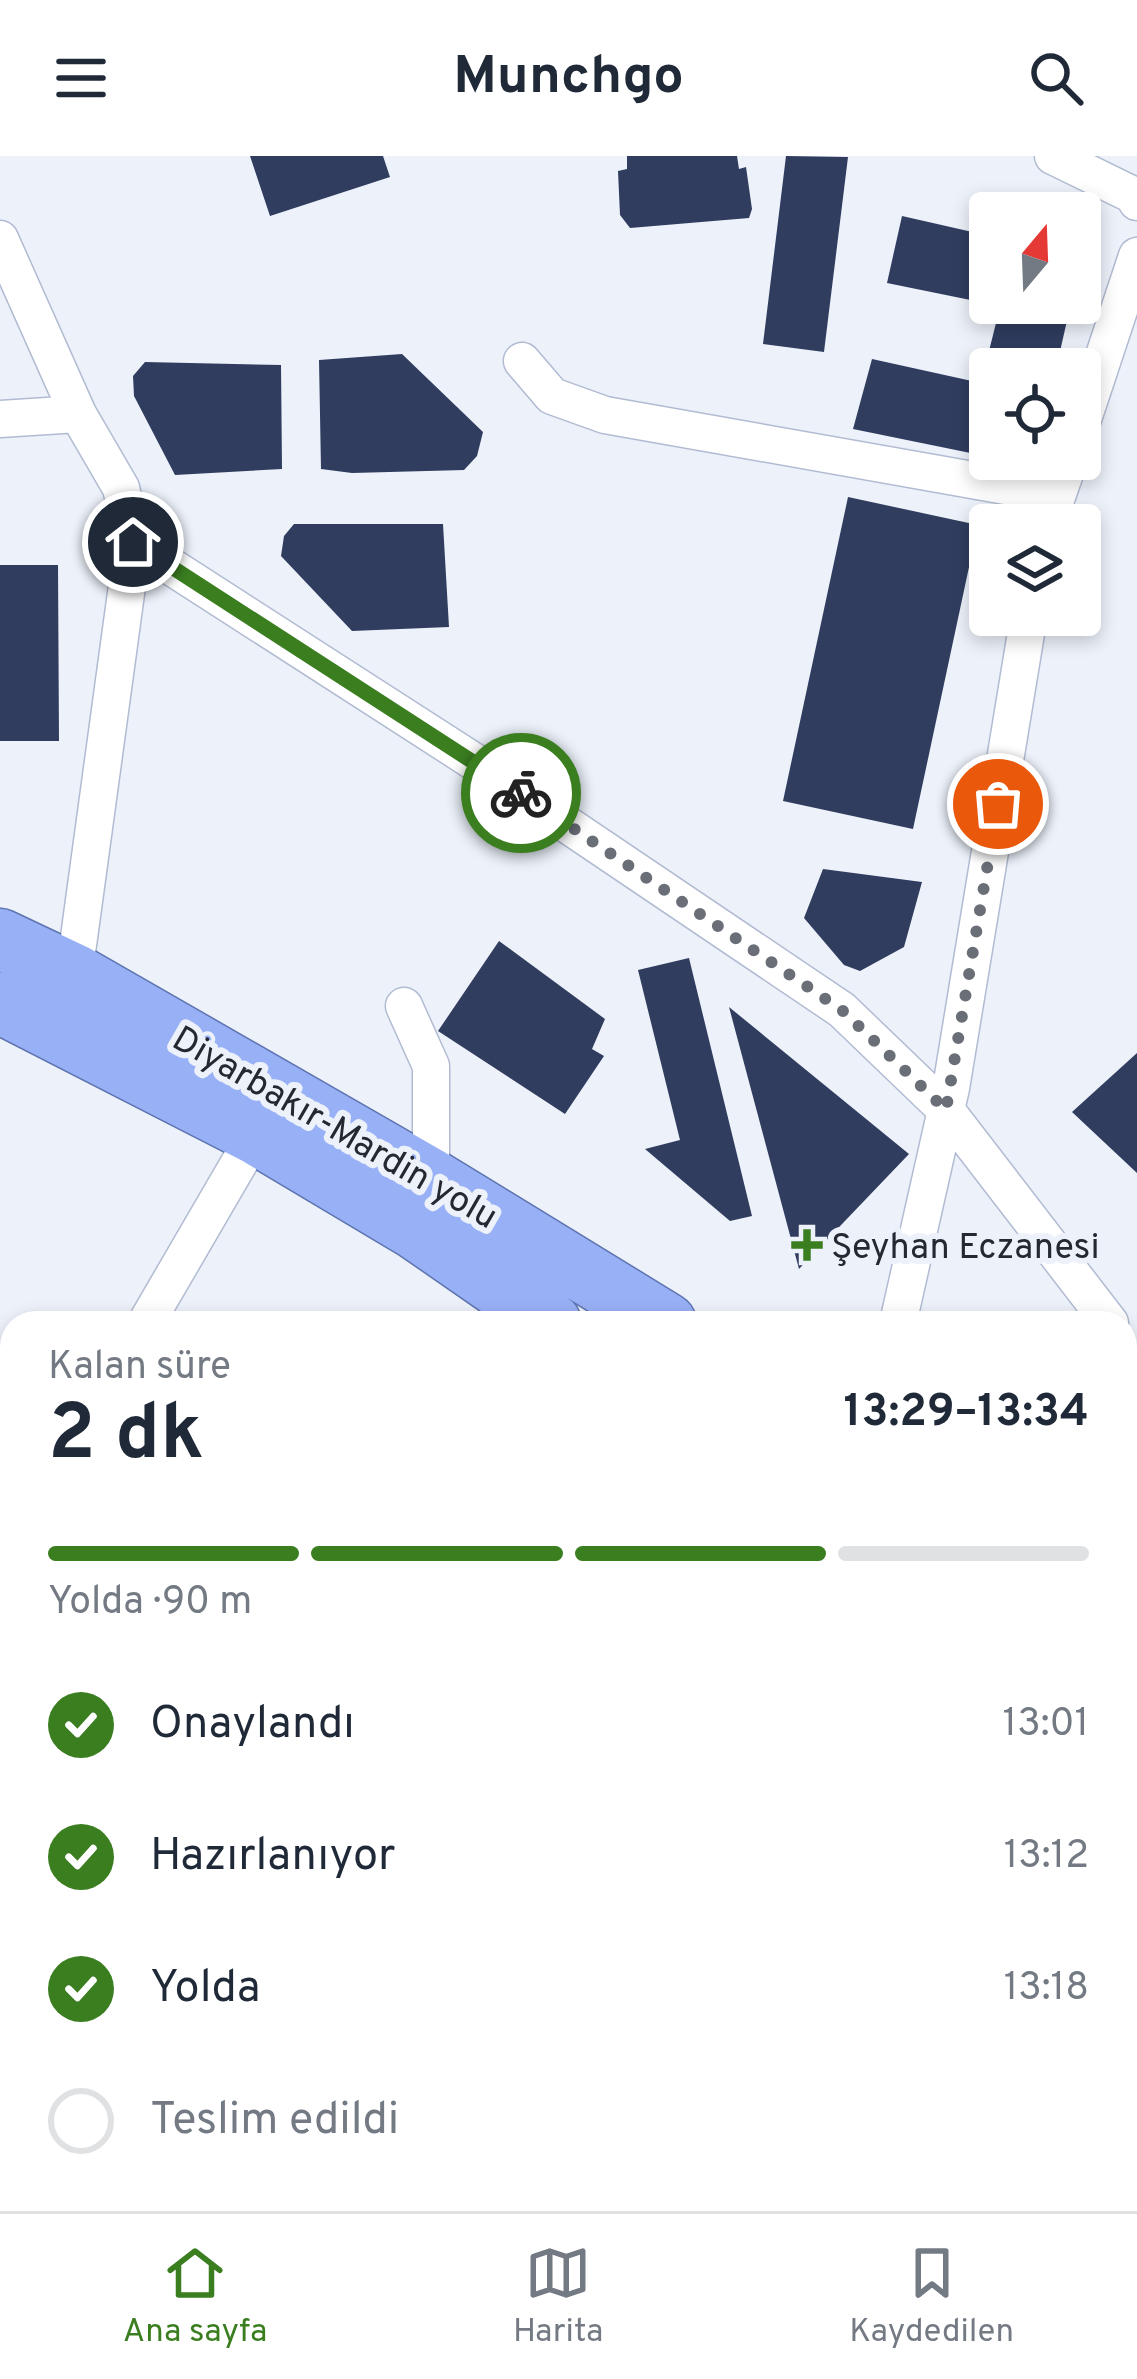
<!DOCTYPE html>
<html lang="tr">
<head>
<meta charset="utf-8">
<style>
  :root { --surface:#fff; --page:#f6f6f7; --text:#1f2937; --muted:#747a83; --line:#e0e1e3; --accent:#3a7e20 }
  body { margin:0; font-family:Overpass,sans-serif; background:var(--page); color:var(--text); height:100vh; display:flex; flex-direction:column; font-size:45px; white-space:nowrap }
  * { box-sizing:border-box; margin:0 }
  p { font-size:39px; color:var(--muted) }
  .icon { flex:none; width:66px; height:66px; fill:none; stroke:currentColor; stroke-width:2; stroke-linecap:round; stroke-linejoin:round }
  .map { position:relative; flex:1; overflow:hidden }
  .details { position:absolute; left:0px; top:1155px; width:1137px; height:900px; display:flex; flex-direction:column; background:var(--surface); border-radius:36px 36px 0 0; box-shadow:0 6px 18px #0003 }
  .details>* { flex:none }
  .needle { width:78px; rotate:19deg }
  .fabs { position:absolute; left:969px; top:36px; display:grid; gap:24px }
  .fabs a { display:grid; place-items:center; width:132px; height:132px; border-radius:12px; background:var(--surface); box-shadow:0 6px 18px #0003; font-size:60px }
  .pin { position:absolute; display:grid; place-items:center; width:102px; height:102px; color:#fff; margin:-51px; border:6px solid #fff; border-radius:50%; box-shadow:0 3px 12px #0007 }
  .courier { position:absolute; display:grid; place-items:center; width:120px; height:120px; margin:-60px; border:9px solid #3a7e20; border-radius:50%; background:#fff; color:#222; box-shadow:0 3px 15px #0007 }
  .overview em { font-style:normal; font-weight:700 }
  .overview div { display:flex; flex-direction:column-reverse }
  .overview { display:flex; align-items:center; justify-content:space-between; height:204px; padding:0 48px }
  h1 { font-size:78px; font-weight:700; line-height:90px }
  .bar { display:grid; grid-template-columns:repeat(4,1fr); gap:18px 12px; align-content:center; height:144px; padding:0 48px }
  .bar i { height:15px; border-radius:9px; background:var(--line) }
  .bar .selected { background:var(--accent) }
  .bar p { grid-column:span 4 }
  ol { padding:0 48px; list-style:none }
  li { display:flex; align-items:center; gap:36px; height:132px }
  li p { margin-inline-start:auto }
  li .icon { padding:12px; border-radius:50%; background:var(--accent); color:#fff; stroke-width:4 }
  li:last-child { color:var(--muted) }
  li i { width:66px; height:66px; border:6px solid var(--line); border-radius:50% }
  header { display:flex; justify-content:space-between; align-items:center; height:156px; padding:0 48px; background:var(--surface); font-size:54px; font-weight:700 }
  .menu { display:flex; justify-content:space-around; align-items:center; height:168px; border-top:3px solid var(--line); background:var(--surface); font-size:33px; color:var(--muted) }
  .menu a { display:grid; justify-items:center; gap:6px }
  .menu .selected { color:var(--accent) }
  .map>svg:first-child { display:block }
  .green { fill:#c5dabf }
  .building { fill:#303d5f }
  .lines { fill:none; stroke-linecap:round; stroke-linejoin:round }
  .minor-casing { stroke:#b1bbd2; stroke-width:39 }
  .trunk-casing { stroke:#5e74af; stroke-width:63 }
  .minor { stroke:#fff; stroke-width:36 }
  .trunk { stroke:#98b0f6; stroke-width:60 }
  .done { stroke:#6a6e77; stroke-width:12; stroke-dasharray:0 21.6 }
  .route { stroke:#3a7e20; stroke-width:15 }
  .poi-dot { fill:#3a7e20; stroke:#ecf1fa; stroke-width:4.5 }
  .labels { text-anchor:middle; stroke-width:12; stroke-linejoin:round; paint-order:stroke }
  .street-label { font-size:36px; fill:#242830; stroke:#ecf1fa }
  .poi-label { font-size:36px; fill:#242830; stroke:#ecf1fa; text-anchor:start }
</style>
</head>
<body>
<header><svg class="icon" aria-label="menu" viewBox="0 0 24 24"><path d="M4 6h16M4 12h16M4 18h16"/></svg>Munchgo<svg class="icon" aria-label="search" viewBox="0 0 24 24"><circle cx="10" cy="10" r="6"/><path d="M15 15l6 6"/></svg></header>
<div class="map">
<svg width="1137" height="2055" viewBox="0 0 1137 2055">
  <rect width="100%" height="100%" fill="#ecf1fa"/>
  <path class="green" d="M0 1788 12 1791V2043H582L589 2055H0Z"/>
  <path class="building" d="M250 0H383L390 21 270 60Z
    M627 0H737L739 13 746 11 752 53 749 62 630 72 620 59 618 15 627 13Z
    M786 0 848 1 824 196 763 188Z
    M902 60 990 80V148L887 127Z
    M1001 147H1071L1056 213H990V301L853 273 872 203 981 227Z
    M402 198 483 276 477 300 464 314 352 317 321 313 319 204Z
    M145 206 281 209 282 313 175 319 134 240 133 220Z
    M848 341 978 369 913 673 783 645Z
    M294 368H443L449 471 352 475 281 400 284 380Z
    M0 409H58L59 585H0Z
    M823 713 922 726 904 791 860 815 844 809 804 762Z
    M499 785 605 863 592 893 604 900 565 958 438 875Z
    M689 802 752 1060 730 1065 645 993 680 984 638 814Z
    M729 851 909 998 799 1113Z
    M1137 897V1017L1072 956Z"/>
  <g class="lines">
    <g class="minor-casing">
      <path id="minor" d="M1053 0 1133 39 1137 46
        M0 83 78 258 121 332 133 386 74 818
        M522 205 552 240 605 259 1057 339
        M0 263 78 258
        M1080 272 1137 100
        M1047 369 1070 303
        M133 386 473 605 842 854 946 954 1110 1167
        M404 850 431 910V1023
        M146 1167 256 978
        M898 1167 951 932 1029 459
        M0 1416 12 1395"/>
    </g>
    <g class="trunk-casing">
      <path id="trunk" d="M0 783 74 818 431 1023 666 1167
        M0 847 256 978 417 1074 551 1167
        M1125 1527 1137 1537
        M1125 1675 1137 1689"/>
    </g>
    <use href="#minor" class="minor"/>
    <use href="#trunk" class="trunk"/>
  </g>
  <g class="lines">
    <path class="done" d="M521 637 842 854 946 954 998 648"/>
    <path class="route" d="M133 386 521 637"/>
  </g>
  <path class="poi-dot" d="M801 1071h12v12h12v12h-12v12h-12v-12h-12v-12h12z"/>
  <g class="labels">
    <g class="street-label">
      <text transform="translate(336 970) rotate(30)" y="13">Diyarbakır-Mardin yolu</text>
    </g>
    <g class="poi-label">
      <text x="831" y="1102">Şeyhan Eczanesi</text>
    </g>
  </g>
</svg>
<div class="fabs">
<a><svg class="needle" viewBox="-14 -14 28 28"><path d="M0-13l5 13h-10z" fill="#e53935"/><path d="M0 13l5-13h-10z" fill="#747a83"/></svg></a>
<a><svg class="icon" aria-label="locate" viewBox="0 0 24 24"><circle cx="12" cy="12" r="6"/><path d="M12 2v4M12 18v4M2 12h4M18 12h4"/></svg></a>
<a><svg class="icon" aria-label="layers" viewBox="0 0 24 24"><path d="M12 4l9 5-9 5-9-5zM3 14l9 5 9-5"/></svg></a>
</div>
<div class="pin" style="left:998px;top:648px;background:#ea580c"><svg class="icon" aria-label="bag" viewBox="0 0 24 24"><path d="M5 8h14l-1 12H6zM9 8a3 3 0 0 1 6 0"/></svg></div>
<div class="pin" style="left:133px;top:386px;background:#1f2937"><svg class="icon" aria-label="home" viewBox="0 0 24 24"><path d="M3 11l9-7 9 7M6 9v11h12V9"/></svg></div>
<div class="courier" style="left:521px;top:637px"><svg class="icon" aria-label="bike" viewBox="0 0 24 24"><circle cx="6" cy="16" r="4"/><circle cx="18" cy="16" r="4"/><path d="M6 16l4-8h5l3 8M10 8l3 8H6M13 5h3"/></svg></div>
<section class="details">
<div class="overview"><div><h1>2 dk</h1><p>Kalan süre</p></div><em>13:29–13:34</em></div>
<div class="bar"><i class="selected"></i><i class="selected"></i><i class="selected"></i><i></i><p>Yolda · 90 m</p></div>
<ol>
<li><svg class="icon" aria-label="check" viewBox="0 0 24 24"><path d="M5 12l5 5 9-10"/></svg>Onaylandı<p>13:01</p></li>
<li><svg class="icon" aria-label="check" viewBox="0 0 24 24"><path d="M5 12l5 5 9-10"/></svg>Hazırlanıyor<p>13:12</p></li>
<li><svg class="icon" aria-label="check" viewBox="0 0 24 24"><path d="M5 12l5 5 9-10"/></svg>Yolda<p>13:18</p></li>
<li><i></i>Teslim edildi</li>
</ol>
</section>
</div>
<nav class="menu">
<a class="selected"><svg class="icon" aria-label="home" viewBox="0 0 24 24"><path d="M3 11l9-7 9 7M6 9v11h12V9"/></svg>Ana sayfa</a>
<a><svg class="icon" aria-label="map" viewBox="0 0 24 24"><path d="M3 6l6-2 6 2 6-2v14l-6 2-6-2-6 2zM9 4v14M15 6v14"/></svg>Harita</a>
<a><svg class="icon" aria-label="saved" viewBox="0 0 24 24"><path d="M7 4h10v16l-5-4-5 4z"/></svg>Kaydedilen</a>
</nav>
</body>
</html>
